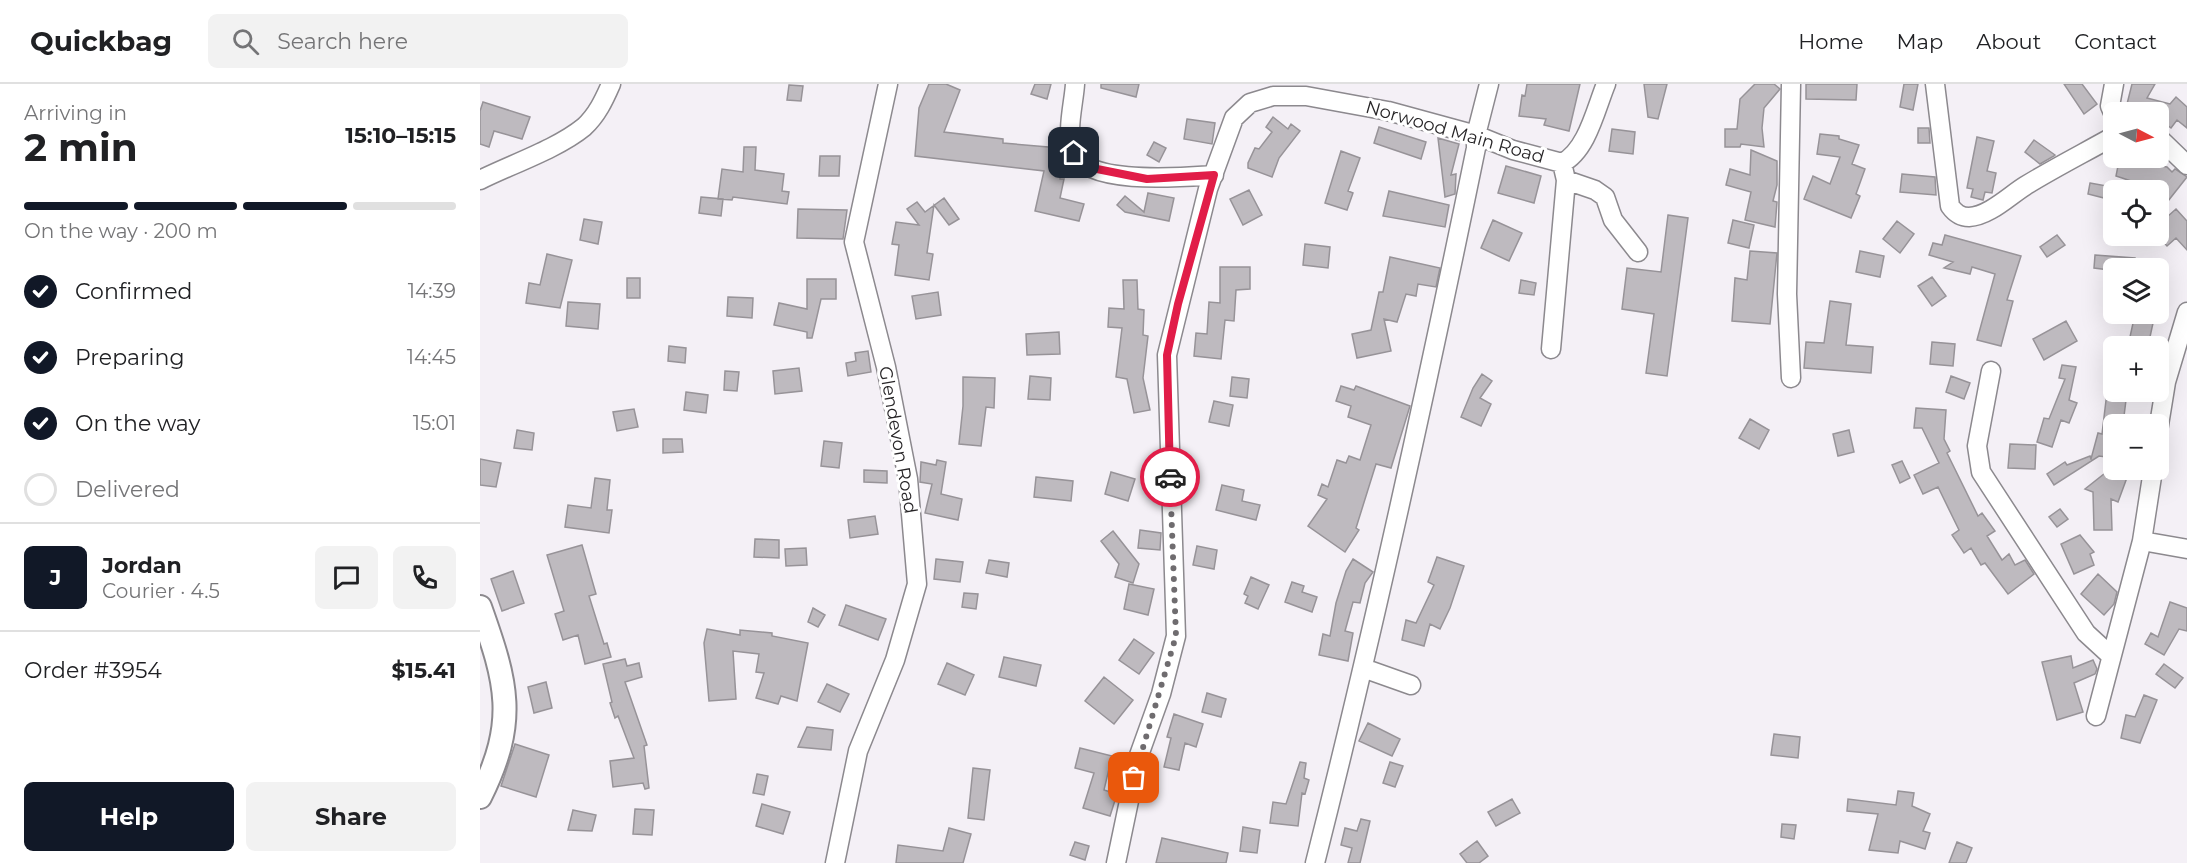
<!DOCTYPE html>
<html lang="en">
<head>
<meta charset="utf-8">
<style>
  :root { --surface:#fff; --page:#f2f2f2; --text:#202124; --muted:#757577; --line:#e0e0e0; --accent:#111827 }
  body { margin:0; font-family:Montserrat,sans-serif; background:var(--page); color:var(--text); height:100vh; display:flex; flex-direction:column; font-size:22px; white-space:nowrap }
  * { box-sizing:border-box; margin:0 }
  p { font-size:20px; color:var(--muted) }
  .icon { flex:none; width:33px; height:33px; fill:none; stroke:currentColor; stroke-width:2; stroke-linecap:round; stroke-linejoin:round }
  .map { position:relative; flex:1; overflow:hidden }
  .sheet { display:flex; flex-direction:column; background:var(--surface); width:480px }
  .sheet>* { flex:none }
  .needle { width:39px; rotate:96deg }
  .fabs { position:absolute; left:1623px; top:18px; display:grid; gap:12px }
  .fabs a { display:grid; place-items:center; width:66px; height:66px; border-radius:9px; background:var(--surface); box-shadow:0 6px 24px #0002; font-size:30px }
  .pin { position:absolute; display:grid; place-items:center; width:51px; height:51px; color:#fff; margin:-26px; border-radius:12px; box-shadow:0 3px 9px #0006 }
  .courier { position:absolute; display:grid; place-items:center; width:60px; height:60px; margin:-30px; border:4px solid #e11d48; border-radius:50%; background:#fff; color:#222; box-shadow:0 2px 8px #0007 }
  .head em { font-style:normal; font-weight:700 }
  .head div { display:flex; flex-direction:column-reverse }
  .head { display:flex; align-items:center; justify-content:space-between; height:102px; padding:0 24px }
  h1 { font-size:39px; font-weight:700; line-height:45px }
  .bar { display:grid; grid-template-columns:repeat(4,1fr); gap:9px 6px; align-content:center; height:72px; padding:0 24px }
  .bar i { height:8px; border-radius:4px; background:var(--line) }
  .bar .on { background:var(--accent) }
  .bar p { grid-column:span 4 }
  .line { display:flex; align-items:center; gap:15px; padding:0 24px; border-top:2px solid var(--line) }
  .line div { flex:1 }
  .round { display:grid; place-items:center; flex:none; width:63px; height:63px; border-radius:9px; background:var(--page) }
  ol { padding:0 24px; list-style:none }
  li { display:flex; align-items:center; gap:18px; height:66px }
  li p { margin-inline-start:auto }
  li .icon { padding:6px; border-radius:50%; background:var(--accent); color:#fff; stroke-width:4 }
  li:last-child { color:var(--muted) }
  li i { width:33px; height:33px; border:3px solid var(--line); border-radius:50% }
  .button { display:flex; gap:12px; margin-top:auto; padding:12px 24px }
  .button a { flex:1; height:69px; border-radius:9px; background:var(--accent); color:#fff; font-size:24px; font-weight:700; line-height:69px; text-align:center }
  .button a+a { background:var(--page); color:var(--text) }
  header { display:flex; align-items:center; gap:36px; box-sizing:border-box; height:84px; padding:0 30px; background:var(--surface); border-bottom:2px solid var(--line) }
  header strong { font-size:28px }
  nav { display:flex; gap:33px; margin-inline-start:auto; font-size:21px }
  .search { width:420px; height:54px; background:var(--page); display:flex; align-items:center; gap:15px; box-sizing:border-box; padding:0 21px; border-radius:9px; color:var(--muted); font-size:22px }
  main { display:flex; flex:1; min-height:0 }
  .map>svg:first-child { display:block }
  .building { fill:#bebabf; stroke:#979398; stroke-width:1.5 }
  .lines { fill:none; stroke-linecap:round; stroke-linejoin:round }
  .minor-casing { stroke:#8c898e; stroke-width:21 }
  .tertiary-casing { stroke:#8c898e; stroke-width:26 }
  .minor { stroke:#fff; stroke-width:18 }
  .tertiary { stroke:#fff; stroke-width:22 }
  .done { stroke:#6f6c6f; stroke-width:6; stroke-dasharray:0 10.8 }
  .route { stroke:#e11d48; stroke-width:8 }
  .labels { text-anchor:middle; stroke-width:6; stroke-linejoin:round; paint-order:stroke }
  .street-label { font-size:18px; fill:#272527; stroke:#fff }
</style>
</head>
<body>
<header>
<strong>Quickbag</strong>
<div class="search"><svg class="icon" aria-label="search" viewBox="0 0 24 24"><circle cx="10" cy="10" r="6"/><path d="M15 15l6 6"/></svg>Search here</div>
<nav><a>Home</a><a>Map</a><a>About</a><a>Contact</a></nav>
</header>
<main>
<section class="sheet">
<div class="head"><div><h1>2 min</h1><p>Arriving in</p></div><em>15:10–15:15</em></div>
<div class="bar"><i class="on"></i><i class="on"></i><i class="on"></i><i></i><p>On the way · 200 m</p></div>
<ol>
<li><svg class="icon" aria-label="check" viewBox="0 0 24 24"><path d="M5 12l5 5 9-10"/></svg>Confirmed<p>14:39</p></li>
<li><svg class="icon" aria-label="check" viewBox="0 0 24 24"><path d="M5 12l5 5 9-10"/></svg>Preparing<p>14:45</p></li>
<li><svg class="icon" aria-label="check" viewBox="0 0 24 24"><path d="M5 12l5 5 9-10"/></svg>On the way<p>15:01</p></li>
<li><i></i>Delivered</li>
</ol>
<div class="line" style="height:108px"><b class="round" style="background:var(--accent);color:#fff">J</b><div><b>Jordan</b><p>Courier · 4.5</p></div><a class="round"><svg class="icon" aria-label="chat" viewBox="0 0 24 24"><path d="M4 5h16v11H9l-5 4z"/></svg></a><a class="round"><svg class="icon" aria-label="phone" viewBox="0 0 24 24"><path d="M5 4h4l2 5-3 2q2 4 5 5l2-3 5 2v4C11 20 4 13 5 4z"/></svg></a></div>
<div class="line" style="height:78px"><div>Order #3954</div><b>$15.41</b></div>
<div class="button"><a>Help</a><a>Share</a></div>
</section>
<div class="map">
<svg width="1707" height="779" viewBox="0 0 1707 779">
  <rect width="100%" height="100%" fill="#f4f0f6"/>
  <path class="building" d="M449 0H466L480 6 464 48 523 55V59L580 64V95H584L580 114 604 120 599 137 555 127 564 87 435 72 439 24Z
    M555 0H571L567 15 551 10Z
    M621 0H659L656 13 621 4Z
    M1047 0H1100L1089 47 1064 41 1066 35 1039 32 1042 11 1045 12Z
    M1164 0H1187L1178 35 1168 33Z
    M1275 0H1294L1300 5 1284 24 1282 44 1284 63 1261 60 1260 63H1245V45H1257L1260 15Z
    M1326 0H1377L1376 16 1326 15Z
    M1424 0H1438L1433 26 1420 23Z
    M1584 0H1602L1617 20 1604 30Z
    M1652 0H1675L1667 14 1690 20 1696 13 1707 23V44L1697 36 1691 44 1678 34V28H1645Z
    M309 1 323 2 321 17 307 16Z
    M3 18 50 33 42 55 14 47 9 63 0 60V27Z
    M793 33 808 45 811 40 820 47 799 74 792 93 768 84V79L775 64 779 65 792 48 786 43Z
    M707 35 735 39 732 60 704 55Z
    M899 43 946 58 941 75 894 59Z
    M1438 44H1449L1450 59H1438Z
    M1132 45 1155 48 1153 70 1129 67Z
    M1340 50 1359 52V55L1379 61 1372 80 1385 85 1376 110 1380 112 1371 134 1324 115 1333 92 1350 100 1360 73 1337 70Z
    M1497 53 1514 57 1507 87 1516 89 1512 109 1505 108 1503 116 1491 113 1493 105 1487 104Z
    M958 54 979 60 971 91 976 90 975 110 965 113Z
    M1554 56 1575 71 1574 72 1560 80 1545 68Z
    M674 58 686 64 679 78 667 71Z
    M264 63H276L275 86 304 90 302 107 309 108 307 120 253 113 252 116 238 115 242 85 263 88Z
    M1271 66 1297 77V101L1293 117 1297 118 1295 143 1265 136 1271 108 1246 101 1250 85 1270 91Z
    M861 67 880 74 868 107 873 109 867 126 845 119Z
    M340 72H360L359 92H339Z
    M1639 77 1668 83 1669 80 1687 83 1692 88 1695 85 1707 93 1688 117 1678 106 1636 92Z
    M1026 82 1061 92 1054 119 1018 109Z
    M1422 90 1455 93 1456 111 1420 108Z
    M1610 99 1627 102 1624 114 1608 110Z
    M769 106 782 131 763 141 750 115Z
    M909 107 969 121 965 143 903 132Z
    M668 109 694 114 689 137 645 128 637 121 645 112 664 128Z
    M221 113 243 115 241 132 219 129Z
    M464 114 479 135 469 141 454 121 447 169 453 170 449 196 415 191 419 161 412 160 416 138 439 141 427 125 437 118 445 128Z
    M318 125 367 126 363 155 317 154Z
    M1696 125 1707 137V166L1696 154 1687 162 1678 152V141Z
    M1188 131 1208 134 1187 292 1166 289 1174 230 1142 225 1147 184 1181 188Z
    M104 135 122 138 118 160 100 156Z
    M1013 136 1042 149 1029 177 1001 164Z
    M1253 136 1274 141 1269 164 1248 159Z
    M1417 137 1434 150 1420 169 1403 155Z
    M1465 151 1541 172 1527 216 1533 217 1521 262 1497 256 1515 190 1492 183 1490 190 1464 184 1473 178 1449 171 1453 159 1462 161Z
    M1577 151 1585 161 1567 173 1560 163Z
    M825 160 850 163 848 184 823 181Z
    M1270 167 1297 169 1290 240 1252 237 1255 194 1267 196Z
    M1380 167 1404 172 1400 193 1376 188Z
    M67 170 92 176 80 224 46 219 49 199 60 201Z
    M1615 171 1655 174V179L1629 183V186L1614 184Z
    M910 173 960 184 956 203 938 200 936 212 926 210 917 238 904 235 911 267 877 274 872 250 891 246 899 208H903Z
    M740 183H770V205L756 206 754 237 745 236 741 275 714 272 716 249 727 250 729 218 740 219Z
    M1452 193 1466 212 1452 222 1438 202Z
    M147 194H160V214H147Z
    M327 195H356V215H341L332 254H327V248L294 241 299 219 327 225Z
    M643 196H657L658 225 664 226 663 251 668 252 663 294 670 326 654 329 647 295 636 293 642 244 628 243 629 224 644 225Z
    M1041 196 1056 199 1054 211 1039 209Z
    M458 208 461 231 436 235 432 212Z
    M248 213 273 214 272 234 247 232Z
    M1350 217 1371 220 1366 261 1393 263 1391 289 1324 284 1326 258 1344 259Z
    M88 218 120 220 118 245 86 242Z
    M1655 230H1675L1668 262H1648Z
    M1586 237 1597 257 1564 276 1553 255Z
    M579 248 580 270 547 271 546 250Z
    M1452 258 1475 260 1473 282 1450 280Z
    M189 262 206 264 205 279 188 277Z
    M388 267 391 288 368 292 366 279 376 277 375 269Z
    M1582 281 1596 283 1589 316 1597 319 1589 339 1581 336 1572 363 1557 358 1564 334 1569 335 1585 295 1579 294Z
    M319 284 322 307 295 310 293 287Z
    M245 287 259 288 257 307 244 306Z
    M1002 290 1012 297 1000 314 1011 320 1001 342 981 333 993 304Z
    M550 292 571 294 570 316 548 315Z
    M1471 292 1490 299 1484 315 1466 308Z
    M483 293 515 294 514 324 506 323 501 362 479 360 483 322Z
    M752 293 769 295 767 314 750 312Z
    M861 302 874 306 876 302 930 322 911 384 896 380 876 444 879 446 865 468 828 442 847 415 838 411 842 400 848 403 857 376 866 379 869 372 880 376 891 341 868 333 871 322 856 317Z
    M206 308 228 311 226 329 204 326Z
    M1627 308H1647L1643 340H1634L1626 373 1619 372 1574 401 1567 390 1585 378 1587 381 1610 372 1611 375 1618 349 1622 350Z
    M734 317 753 321 749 342 729 338Z
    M1436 324 1466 326 1464 355 1470 367 1467 369 1498 432 1502 429 1515 447 1507 452 1522 476 1529 470 1535 481 1545 476 1554 490 1528 510 1505 479 1501 481 1491 464 1484 469 1472 451 1479 446 1458 403 1443 410 1434 391 1459 379 1442 344H1434Z
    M154 325 158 343 137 347 133 328Z
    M1270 335 1289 346 1279 365 1259 354Z
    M37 346 54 349 52 366 34 364Z
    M1369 346 1374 368 1358 372 1353 350Z
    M183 355H202L203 368 183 369Z
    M344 357 362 359 359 384 341 382Z
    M1530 360 1556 361 1555 385 1528 384Z
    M0 375 21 379 16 403 0 401Z
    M457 376 466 378 461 410 482 415 478 436 445 429 452 400 440 398 441 378 456 381Z
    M1422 377 1430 394 1420 399 1412 381Z
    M1634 382V386L1649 388 1638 418 1631 415 1632 446H1614L1613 408 1605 405Z
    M384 386 407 387V399L384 398Z
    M631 388 655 395 648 417 625 410Z
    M556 393 593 397 591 417 554 413Z
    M115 394 130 396 127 426H132L129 449 85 443 88 421 111 424Z
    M742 401 764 406 762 417 780 421 776 436 736 426Z
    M1580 425 1588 435 1577 443 1569 433Z
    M395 432 398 450 370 454 368 436Z
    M660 446 681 449 680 466 658 464Z
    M633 447 659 480 653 499 635 493 639 480 621 457Z
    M1600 451 1614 468 1610 470 1614 481 1594 490 1581 460Z
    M275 455 299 456V474L274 473Z
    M102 461 116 510 109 512 124 560 127 559 131 573 105 580 98 551 83 556 75 530 84 527 67 471Z
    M717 462 737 466 734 485 713 481Z
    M326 464 327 481 306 482 305 465Z
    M957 473 984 482 970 524 960 545 950 540 944 562 922 556 926 536 936 539 954 501 948 498Z
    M456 475 483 478 480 498 454 495Z
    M873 475 893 488 885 499 880 519 873 518 865 547 873 549 868 577 839 571 843 550 850 552 856 519 866 487Z
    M509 476 529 479 527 493 506 489Z
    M33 487 44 519 22 527 11 495Z
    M1618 490 1637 508 1634 520 1624 531 1601 510Z
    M771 493 789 501 778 525 765 519 768 512 764 510Z
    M812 498 824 502 822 508 837 513 832 528 805 518Z
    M649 500 674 505 668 531 644 525Z
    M484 509 498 510 496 525 482 523Z
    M1690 518 1707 524V547L1699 545 1684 571 1665 560 1671 549 1678 553Z
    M366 521 406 535 398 556 359 541Z
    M333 524 345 531 338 543 328 538Z
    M227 545 260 551V546L292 549V552L328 559 317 617 301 612 298 620 276 614 284 589 276 588 279 570 253 567 256 615 229 617 224 559Z
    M654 555 674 569 659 590 639 576Z
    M1591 572 1593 584 1613 576 1617 585 1615 590 1594 599 1603 628 1577 636 1562 578Z
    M524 573 561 581 556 602 519 593Z
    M145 575 147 582 159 579 162 593 145 598 167 661 164 662 169 704 165 705 163 699 133 703 130 677 154 674 138 632 135 634 130 619 132 618 123 580Z
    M467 579 494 591 485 611 458 600Z
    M1684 580 1703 594 1695 604 1676 590Z
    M624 593 653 616 634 640 605 617Z
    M66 598 72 624 54 629 48 603Z
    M347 600 369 610 360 628 338 618Z
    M727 609 746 615 741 633 722 628Z
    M1664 611 1677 616 1660 659 1641 654 1646 631 1655 633Z
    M694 630 723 640 716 663 705 659 699 686 684 683 691 654 687 653Z
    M888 639 920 655 912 672 879 657Z
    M327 643 353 646 351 666 318 663Z
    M1294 650 1320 653 1318 674 1291 671Z
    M35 660 69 671 56 713 21 702Z
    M600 664 632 672 624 706 637 710 630 732 603 724 614 689 595 684Z
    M820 678 826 679 824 694 829 696 825 710 822 709 818 742 790 739 793 718 806 720Z
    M910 678 923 682 915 703 903 699Z
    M493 684 510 686 504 736 488 734Z
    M277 690 288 692 284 711 273 709Z
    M1418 707 1434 709 1432 722 1450 730 1443 747 1450 749 1445 765 1420 757 1418 769 1389 766 1398 730 1367 727 1368 715 1416 721Z
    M1032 715 1040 729 1016 742 1008 728Z
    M282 720 310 728 303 750 276 742Z
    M155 725 174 726 172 751 153 750Z
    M93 726 116 731 112 747 88 746Z
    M881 735 890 737 880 779H868L872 764 861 761 865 744 877 747Z
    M1302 740 1316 741 1314 755 1301 753Z
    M763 743 780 746 777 769 760 767Z
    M469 744 491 750 483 779H416L418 761 463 767Z
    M682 754 748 769 746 779H676Z
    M997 757 1008 772 999 779H987L980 770Z
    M595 758 609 762 605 776 590 771Z
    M1477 758 1492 764 1486 779H1469Z"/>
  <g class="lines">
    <g class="minor-casing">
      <path id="minor" d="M595 0C594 19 585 50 594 69 609 102 703 93 734 91
        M1311 0 1307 210 1311 294
        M1455 0 1470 122C1475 129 1480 133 1489 133 1509 132 1529 112 1545 102 1574 84 1604 69 1634 52
        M1634 31 1630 22 1634 0
        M1678 53 1707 81
        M0 96C32 80 77 65 104 43 117 31 124 16 131 0
        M1086 96 1115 106 1125 113 1133 136 1158 168
        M1071 265 1086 96 1082 79
        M1511 287 1497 362 1501 388 1606 549 1631 572
        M1678 347 1686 298 1707 228
        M1662 457 1707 465
        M883 584 931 601
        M1616 632 1662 457 1673 386
        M355 779 378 667 415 576 437 500 428 395 406 283 374 158 408 0
        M636 779 658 674 681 610 696 552 687 271 728 105 754 34 770 19 793 12H826L908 27 996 51 1033 66 1082 79C1107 67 1116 24 1126 0
        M835 779C895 542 947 303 996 64V51L1009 0"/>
    </g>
    <g class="tertiary-casing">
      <path id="tertiary" d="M0 523C27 599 38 637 0 713"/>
    </g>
    <use href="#minor" class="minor"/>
    <use href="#tertiary" class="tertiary"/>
  </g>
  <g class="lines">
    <path class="done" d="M654 694 696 552 690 393"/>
    <path class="route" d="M594 69 607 83 667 95 734 91 698 220 687 271 690 393"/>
  </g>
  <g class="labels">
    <g class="street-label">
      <text transform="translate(975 48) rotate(16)" y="6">Norwood Main Road</text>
      <text transform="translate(418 356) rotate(80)" y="6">Glendevon Road</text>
    </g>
  </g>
</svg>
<div class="fabs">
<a><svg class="needle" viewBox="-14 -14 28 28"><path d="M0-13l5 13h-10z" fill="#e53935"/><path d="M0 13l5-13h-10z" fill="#757577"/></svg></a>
<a><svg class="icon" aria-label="locate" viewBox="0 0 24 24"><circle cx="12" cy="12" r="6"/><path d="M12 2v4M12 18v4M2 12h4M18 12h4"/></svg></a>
<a><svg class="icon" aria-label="layers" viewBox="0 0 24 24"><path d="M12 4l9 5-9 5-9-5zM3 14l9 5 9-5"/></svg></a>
<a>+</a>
<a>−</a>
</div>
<div class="pin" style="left:654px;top:694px;background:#ea580c"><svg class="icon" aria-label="bag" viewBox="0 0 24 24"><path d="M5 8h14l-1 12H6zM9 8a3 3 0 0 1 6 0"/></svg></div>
<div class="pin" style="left:594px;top:69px;background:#1f2937"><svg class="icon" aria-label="home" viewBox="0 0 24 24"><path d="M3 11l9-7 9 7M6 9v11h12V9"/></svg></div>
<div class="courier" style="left:690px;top:393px"><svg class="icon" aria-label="car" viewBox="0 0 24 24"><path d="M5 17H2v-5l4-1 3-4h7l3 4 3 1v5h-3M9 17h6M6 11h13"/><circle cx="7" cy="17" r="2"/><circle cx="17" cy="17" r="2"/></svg></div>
</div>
</main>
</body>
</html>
